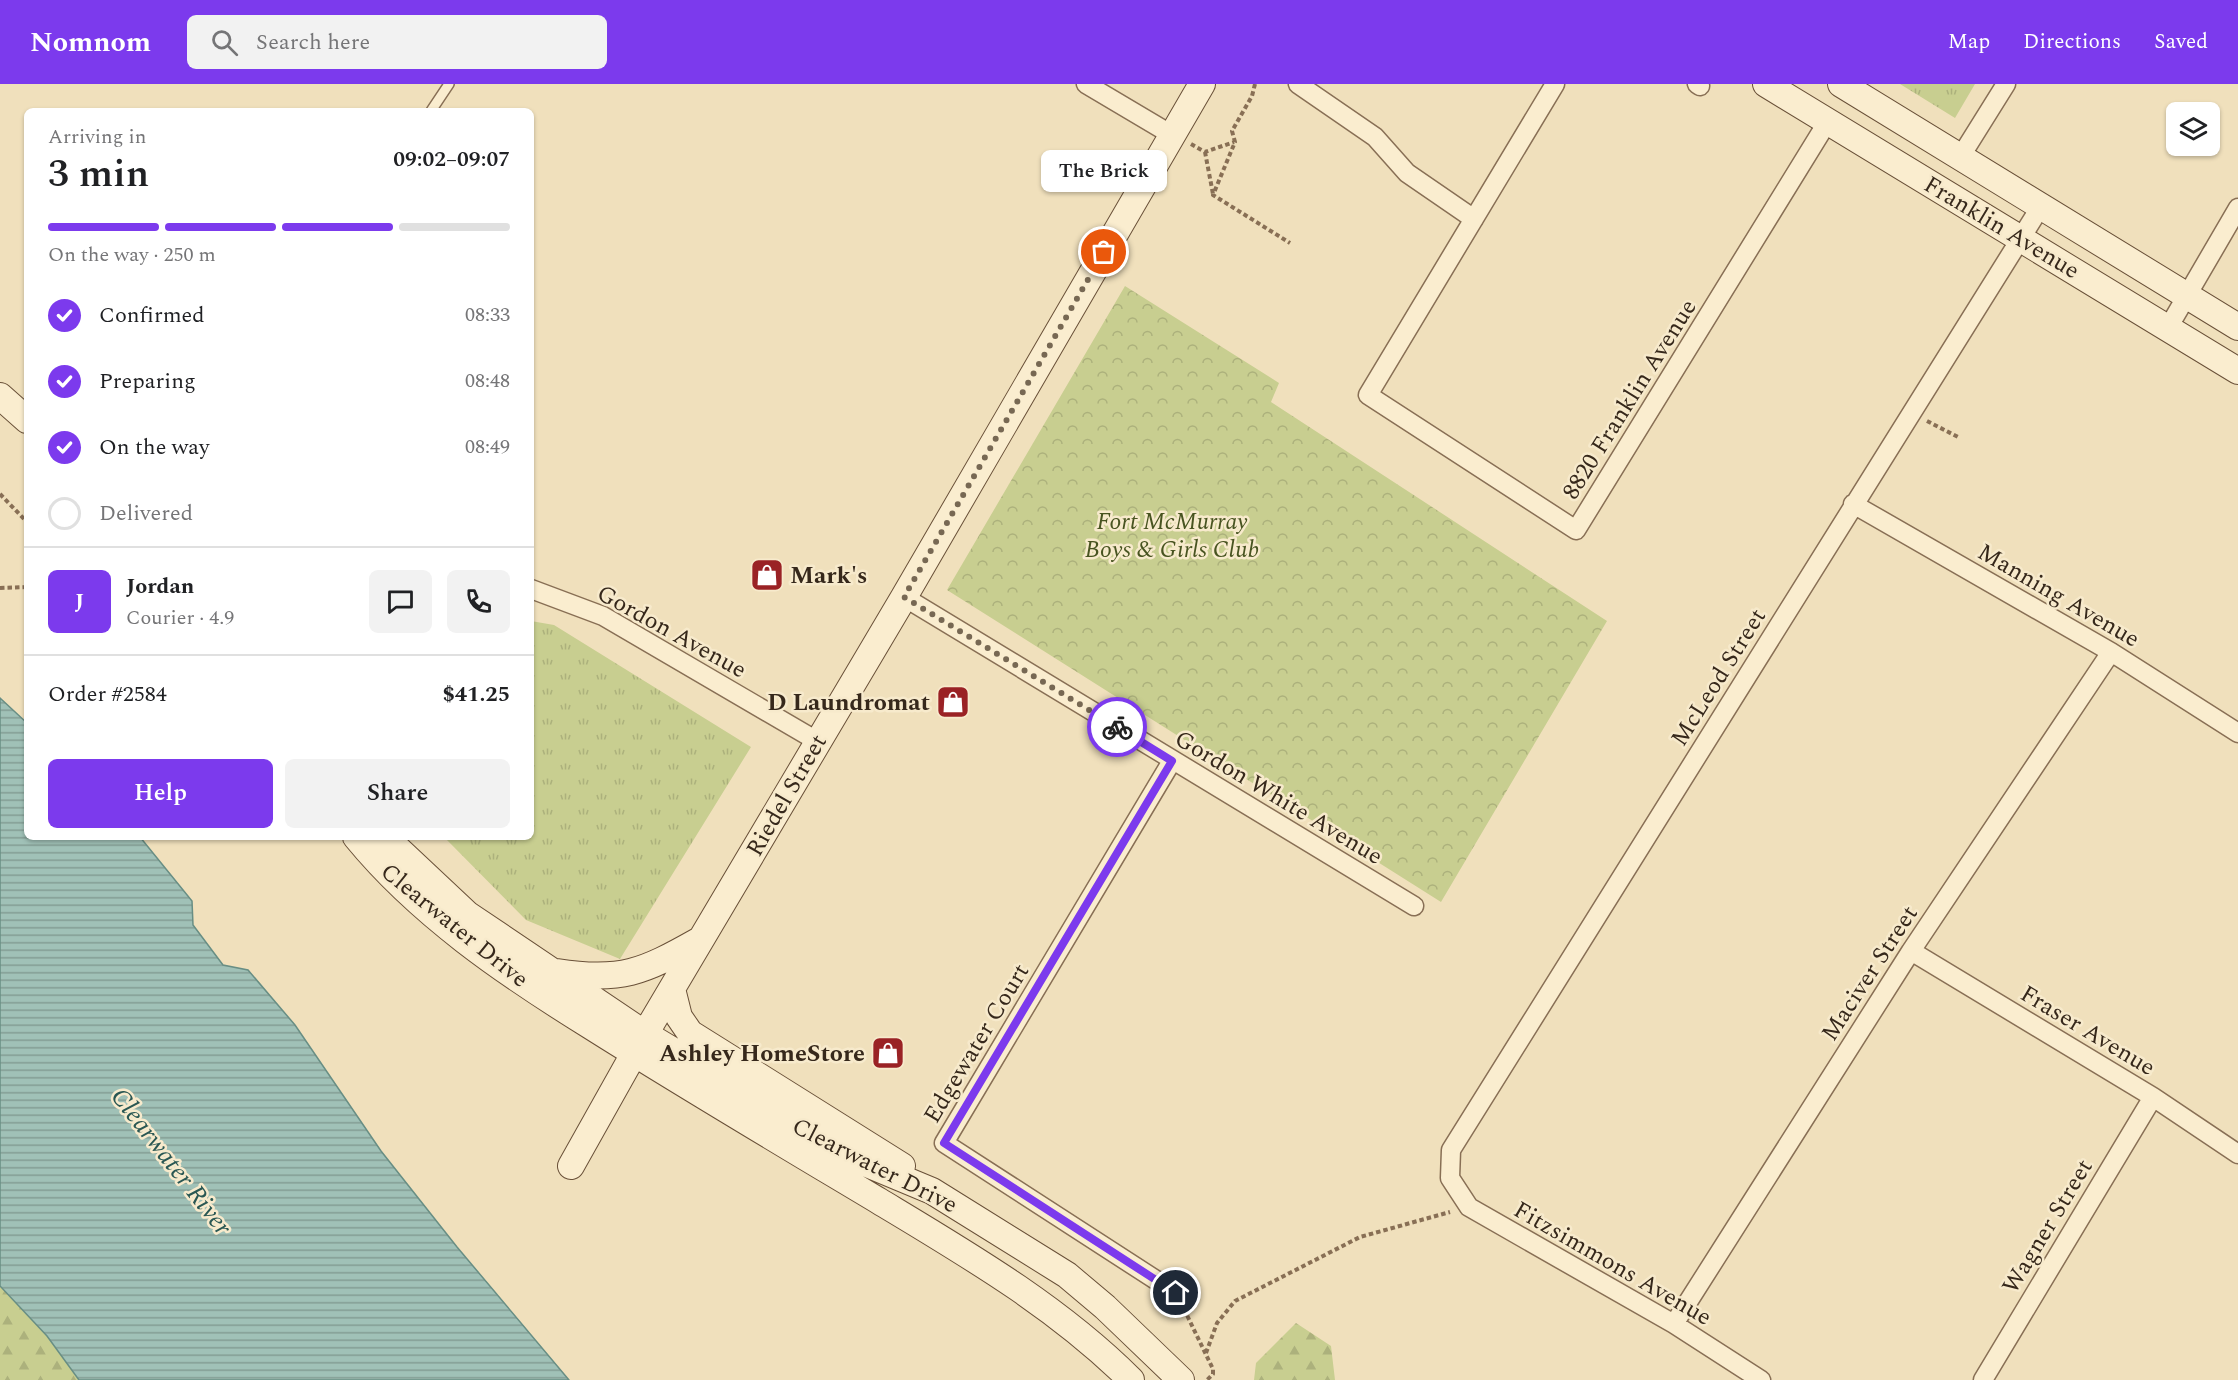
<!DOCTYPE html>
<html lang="en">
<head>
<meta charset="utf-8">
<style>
  :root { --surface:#fff; --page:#f2f2f2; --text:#202124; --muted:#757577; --line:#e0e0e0; --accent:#7c3aed }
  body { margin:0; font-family:Spectral,serif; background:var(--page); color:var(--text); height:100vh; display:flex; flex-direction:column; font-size:22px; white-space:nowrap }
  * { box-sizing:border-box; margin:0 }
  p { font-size:20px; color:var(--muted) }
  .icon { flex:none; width:33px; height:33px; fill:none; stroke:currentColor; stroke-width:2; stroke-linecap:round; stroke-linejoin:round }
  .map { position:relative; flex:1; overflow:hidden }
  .sheet { position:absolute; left:24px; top:24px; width:510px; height:732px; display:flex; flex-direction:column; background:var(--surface); border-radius:9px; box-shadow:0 2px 4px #0004 }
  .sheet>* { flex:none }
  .buttons { position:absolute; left:2166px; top:18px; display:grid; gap:12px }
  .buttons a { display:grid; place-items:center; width:54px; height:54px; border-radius:9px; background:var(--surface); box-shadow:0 2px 4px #0004; font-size:30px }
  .pin { position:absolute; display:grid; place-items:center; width:51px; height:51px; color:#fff; margin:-26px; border:3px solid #fff; border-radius:50%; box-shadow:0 2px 6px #0007 }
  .courier { position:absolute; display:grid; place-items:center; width:60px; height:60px; margin:-30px; border:4px solid #7c3aed; border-radius:50%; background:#fff; color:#222; box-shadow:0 2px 8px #0007 }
  .bubble { position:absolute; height:42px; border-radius:9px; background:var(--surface); box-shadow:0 2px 4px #0004; font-size:20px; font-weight:600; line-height:42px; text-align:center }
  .head em { font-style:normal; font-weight:600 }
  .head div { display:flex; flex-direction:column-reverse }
  .head { display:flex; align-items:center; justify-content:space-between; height:102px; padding:0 24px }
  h1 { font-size:39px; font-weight:600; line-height:45px }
  .bar { display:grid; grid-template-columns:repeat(4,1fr); gap:9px 6px; align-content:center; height:72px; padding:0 24px }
  .bar i { height:8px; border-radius:4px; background:var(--line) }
  .bar .on { background:var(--accent) }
  .bar p { grid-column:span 4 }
  .line { display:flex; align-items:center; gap:15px; padding:0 24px; border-top:2px solid var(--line) }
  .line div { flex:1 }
  .round { display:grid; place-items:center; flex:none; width:63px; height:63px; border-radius:9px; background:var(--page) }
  ol { padding:0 24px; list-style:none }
  li { display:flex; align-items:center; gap:18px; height:66px }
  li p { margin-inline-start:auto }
  li .icon { padding:6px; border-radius:50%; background:var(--accent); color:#fff; stroke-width:4 }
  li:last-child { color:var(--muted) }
  li i { width:33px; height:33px; border:3px solid var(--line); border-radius:50% }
  .button { display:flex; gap:12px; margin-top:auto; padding:12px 24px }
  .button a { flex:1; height:69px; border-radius:9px; background:var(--accent); color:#fff; font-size:24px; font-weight:600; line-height:69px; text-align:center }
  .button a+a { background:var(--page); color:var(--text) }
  header { display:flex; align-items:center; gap:36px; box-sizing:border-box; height:84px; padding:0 30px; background:var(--accent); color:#fff }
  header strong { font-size:28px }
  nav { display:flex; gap:33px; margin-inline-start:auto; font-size:21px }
  .search { width:420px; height:54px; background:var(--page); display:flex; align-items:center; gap:15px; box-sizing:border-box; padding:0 21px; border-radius:9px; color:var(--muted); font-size:22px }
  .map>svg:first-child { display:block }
  .grass { fill:url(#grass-tufts) }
  .forest { fill:url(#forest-firs) }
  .park { fill:url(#park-crowns) }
  .water { fill:url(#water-rules); stroke:#688e84; stroke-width:1.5 }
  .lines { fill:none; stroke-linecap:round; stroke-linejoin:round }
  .lane-casing { stroke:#886f55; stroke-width:12 }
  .street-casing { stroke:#886f55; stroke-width:21 }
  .secondary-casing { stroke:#695038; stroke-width:28 }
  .path { stroke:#886f55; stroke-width:4; stroke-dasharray:4.5 3; stroke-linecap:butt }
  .lane { stroke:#faedcf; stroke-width:9 }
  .street { stroke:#faedcf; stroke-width:18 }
  .secondary { stroke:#faedcf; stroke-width:26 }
  .done { stroke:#776853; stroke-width:6; stroke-dasharray:0 10.8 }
  .route { stroke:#7c3aed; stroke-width:8 }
  .labels { text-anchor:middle; stroke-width:5; stroke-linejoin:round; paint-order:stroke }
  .street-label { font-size:24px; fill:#36281b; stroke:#f7eacc }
  .park-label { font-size:24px; font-style:italic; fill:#485420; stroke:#f7eacc }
  .poi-label { font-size:24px; font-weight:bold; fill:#36281b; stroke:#f7eacc; text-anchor:end }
  .water-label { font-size:26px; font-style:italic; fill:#295753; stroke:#f7eacc }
</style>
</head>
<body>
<header>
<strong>Nomnom</strong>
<div class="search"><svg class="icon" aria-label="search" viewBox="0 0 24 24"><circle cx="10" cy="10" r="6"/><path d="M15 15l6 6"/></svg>Search here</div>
<nav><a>Map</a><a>Directions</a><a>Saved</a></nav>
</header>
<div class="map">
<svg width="2238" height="1296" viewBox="0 0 2238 1296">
  <defs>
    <pattern id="grass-tufts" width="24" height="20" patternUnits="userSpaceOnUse" patternTransform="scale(1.5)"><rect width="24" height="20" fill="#c8ce90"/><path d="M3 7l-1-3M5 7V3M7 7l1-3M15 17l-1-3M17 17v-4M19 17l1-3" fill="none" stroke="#acb17c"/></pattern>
    <pattern id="forest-firs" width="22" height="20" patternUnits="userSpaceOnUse" patternTransform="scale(1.5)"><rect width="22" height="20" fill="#c8ce90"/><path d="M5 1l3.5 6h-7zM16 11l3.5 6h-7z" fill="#acb17c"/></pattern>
    <pattern id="park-crowns" width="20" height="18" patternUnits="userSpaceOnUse" patternTransform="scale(1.5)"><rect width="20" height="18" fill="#c8ce90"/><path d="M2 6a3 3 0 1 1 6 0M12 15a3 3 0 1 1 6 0" fill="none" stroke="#acb17c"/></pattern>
    <pattern id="water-rules" width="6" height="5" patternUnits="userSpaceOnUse" patternTransform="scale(1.5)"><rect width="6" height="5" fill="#a0c1b7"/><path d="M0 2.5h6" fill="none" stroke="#839d94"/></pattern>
  </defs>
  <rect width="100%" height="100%" fill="#f0e0bc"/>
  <path class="grass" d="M1900 0H1975L1955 34Z
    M531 537 554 541 751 663 620 875 526 836 444 753H531Z"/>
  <path class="forest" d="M0 1202 47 1252 79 1296H0Z
    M1296 1239 1331 1262 1335 1296H1254L1256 1279Z"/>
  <path class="park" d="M1125 202 1279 299 1271 318 1607 537 1441 818 947 506Z"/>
  <path class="water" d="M0 614 27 639V753H140L192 817 193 841 223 881 248 886 295 941 381 1067 457 1163 569 1296H79L47 1252 0 1202Z"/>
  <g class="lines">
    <g class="lane-casing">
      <path id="lane" d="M431 27 449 0"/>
    </g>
    <g class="street-casing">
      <path id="street" d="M1086 0 1172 51
        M1298 0 1375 53 1407 89 1474 135
        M1555 0 1368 311 1576 446 1828 37
        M1697 0 1700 2
        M1961 72 2006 0
        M2168 244 2238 124
        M1853 420 2111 568 2238 649
        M531 505 603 532 817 657
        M904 513 1414 822
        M1172 677 944 1059 1176 1209
        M1911 867 2153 1013 2238 1070
        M1674 1240 1911 867 2111 568
        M1761 1296 1674 1240 1469 1123 1450 1094 1451 1066 2041 122
        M1983 1296 2153 1013"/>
    </g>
    <g class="secondary-casing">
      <path id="secondary" d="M1766 0 2238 287
        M1841 0 2238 243
        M0 312 27 336
        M356 753C419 830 505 889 589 941 684 1001 782 1059 879 1117 967 1170 1058 1223 1131 1296
        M385 753 467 830 645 950 848 1072 932 1107 1067 1191 1105 1223 1181 1296
        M557 888C621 898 643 888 698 857
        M672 905 679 933 690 949 902 1082
        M571 1082 645 950 904 513 1202 0"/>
    </g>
    <path class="path" d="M1255 0 1252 12 1232 47 1235 58 1213 111 1290 159
      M1191 60 1205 68 1234 58
      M1205 68 1213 110
      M1927 337 1958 353
      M0 410 27 438
      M0 504 27 503
      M1184 1225 1213 1285V1290L1207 1296
      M1206 1269 1217 1239 1235 1217 1360 1153 1450 1128"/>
    <use href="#lane" class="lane"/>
    <use href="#street" class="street"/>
    <use href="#secondary" class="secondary"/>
  </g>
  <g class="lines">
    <path class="done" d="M1104 168 904 513 1117 643"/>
    <path class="route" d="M1117 643 1172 677 944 1059 1176 1209"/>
  </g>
  <defs>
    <g id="shop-square" transform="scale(1.725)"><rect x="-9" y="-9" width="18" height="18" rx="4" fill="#9a2225" stroke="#f7eacc"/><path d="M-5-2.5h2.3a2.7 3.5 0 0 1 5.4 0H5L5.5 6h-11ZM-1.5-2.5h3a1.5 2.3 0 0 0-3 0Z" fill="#fff"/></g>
  </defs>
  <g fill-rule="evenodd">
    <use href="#shop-square" x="767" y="491"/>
    <use href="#shop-square" x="953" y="618"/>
    <use href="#shop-square" x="888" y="969"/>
  </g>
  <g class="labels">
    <g class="street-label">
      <text transform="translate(2002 143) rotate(31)" y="8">Franklin Avenue</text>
      <text transform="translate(1629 315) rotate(-58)" y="8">8820 Franklin Avenue</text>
      <text transform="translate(2059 511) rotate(30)" y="8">Manning Avenue</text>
      <text transform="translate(672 547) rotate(29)" y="8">Gordon Avenue</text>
      <text transform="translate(1718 593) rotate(-58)" y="8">McLeod Street</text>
      <text transform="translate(786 711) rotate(-60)" y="8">Riedel Street</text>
      <text transform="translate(1279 713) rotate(31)" y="8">Gordon White Avenue</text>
      <text transform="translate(455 841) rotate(39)" y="8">Clearwater Drive</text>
      <text transform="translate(1869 889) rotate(-57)" y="8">Maciver Street</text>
      <text transform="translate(2088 946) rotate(31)" y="8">Fraser Avenue</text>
      <text transform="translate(976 959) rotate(-59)" y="8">Edgewater Court</text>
      <text transform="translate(875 1081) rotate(27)" y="8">Clearwater Drive</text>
      <text transform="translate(2047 1142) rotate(-59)" y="8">Wagner Street</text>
      <text transform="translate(1613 1179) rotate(30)" y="8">Fitzsimmons Avenue</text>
    </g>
    <g class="park-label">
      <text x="1172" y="445">Fort McMurray<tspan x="1172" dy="28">Boys &amp; Girls Club</tspan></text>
    </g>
    <g class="poi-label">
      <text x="790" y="499" text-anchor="start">Mark's</text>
      <text x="930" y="626">D Laundromat</text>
      <text x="865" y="977">Ashley HomeStore</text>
    </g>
    <g class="water-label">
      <text transform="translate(172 1077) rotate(52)" y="9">Clearwater River</text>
    </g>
  </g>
</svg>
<div class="buttons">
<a><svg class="icon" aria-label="layers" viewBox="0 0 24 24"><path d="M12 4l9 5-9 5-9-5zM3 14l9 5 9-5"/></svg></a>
</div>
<div class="pin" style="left:1104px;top:168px;background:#ea580c"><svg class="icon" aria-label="bag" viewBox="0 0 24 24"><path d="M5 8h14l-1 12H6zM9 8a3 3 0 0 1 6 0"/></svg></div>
<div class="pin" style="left:1176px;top:1209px;background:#1f2937"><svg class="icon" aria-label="home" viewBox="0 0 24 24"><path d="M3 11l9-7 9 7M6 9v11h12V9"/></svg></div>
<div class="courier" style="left:1117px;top:643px"><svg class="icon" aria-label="bike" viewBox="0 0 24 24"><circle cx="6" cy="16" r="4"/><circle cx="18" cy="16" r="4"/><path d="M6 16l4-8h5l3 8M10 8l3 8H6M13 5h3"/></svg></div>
<div class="bubble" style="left:1041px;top:66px;width:126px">The Brick</div>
<section class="sheet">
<div class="head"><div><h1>3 min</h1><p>Arriving in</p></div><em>09:02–09:07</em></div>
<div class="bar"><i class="on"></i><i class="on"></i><i class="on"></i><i></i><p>On the way · 250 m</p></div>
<ol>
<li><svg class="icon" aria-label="check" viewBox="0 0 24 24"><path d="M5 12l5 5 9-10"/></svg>Confirmed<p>08:33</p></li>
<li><svg class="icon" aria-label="check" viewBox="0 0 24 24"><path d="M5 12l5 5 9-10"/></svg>Preparing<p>08:48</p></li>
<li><svg class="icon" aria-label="check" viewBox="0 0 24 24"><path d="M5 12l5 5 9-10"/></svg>On the way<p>08:49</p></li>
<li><i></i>Delivered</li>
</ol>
<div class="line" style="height:108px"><b class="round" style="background:var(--accent);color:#fff">J</b><div><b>Jordan</b><p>Courier · 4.9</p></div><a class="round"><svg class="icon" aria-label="chat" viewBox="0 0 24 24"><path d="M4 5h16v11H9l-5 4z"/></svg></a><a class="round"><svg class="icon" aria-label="phone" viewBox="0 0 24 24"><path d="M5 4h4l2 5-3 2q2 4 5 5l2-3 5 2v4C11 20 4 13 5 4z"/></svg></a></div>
<div class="line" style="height:78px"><div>Order #2584</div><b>$41.25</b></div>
<div class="button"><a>Help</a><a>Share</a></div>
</section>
</div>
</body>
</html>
